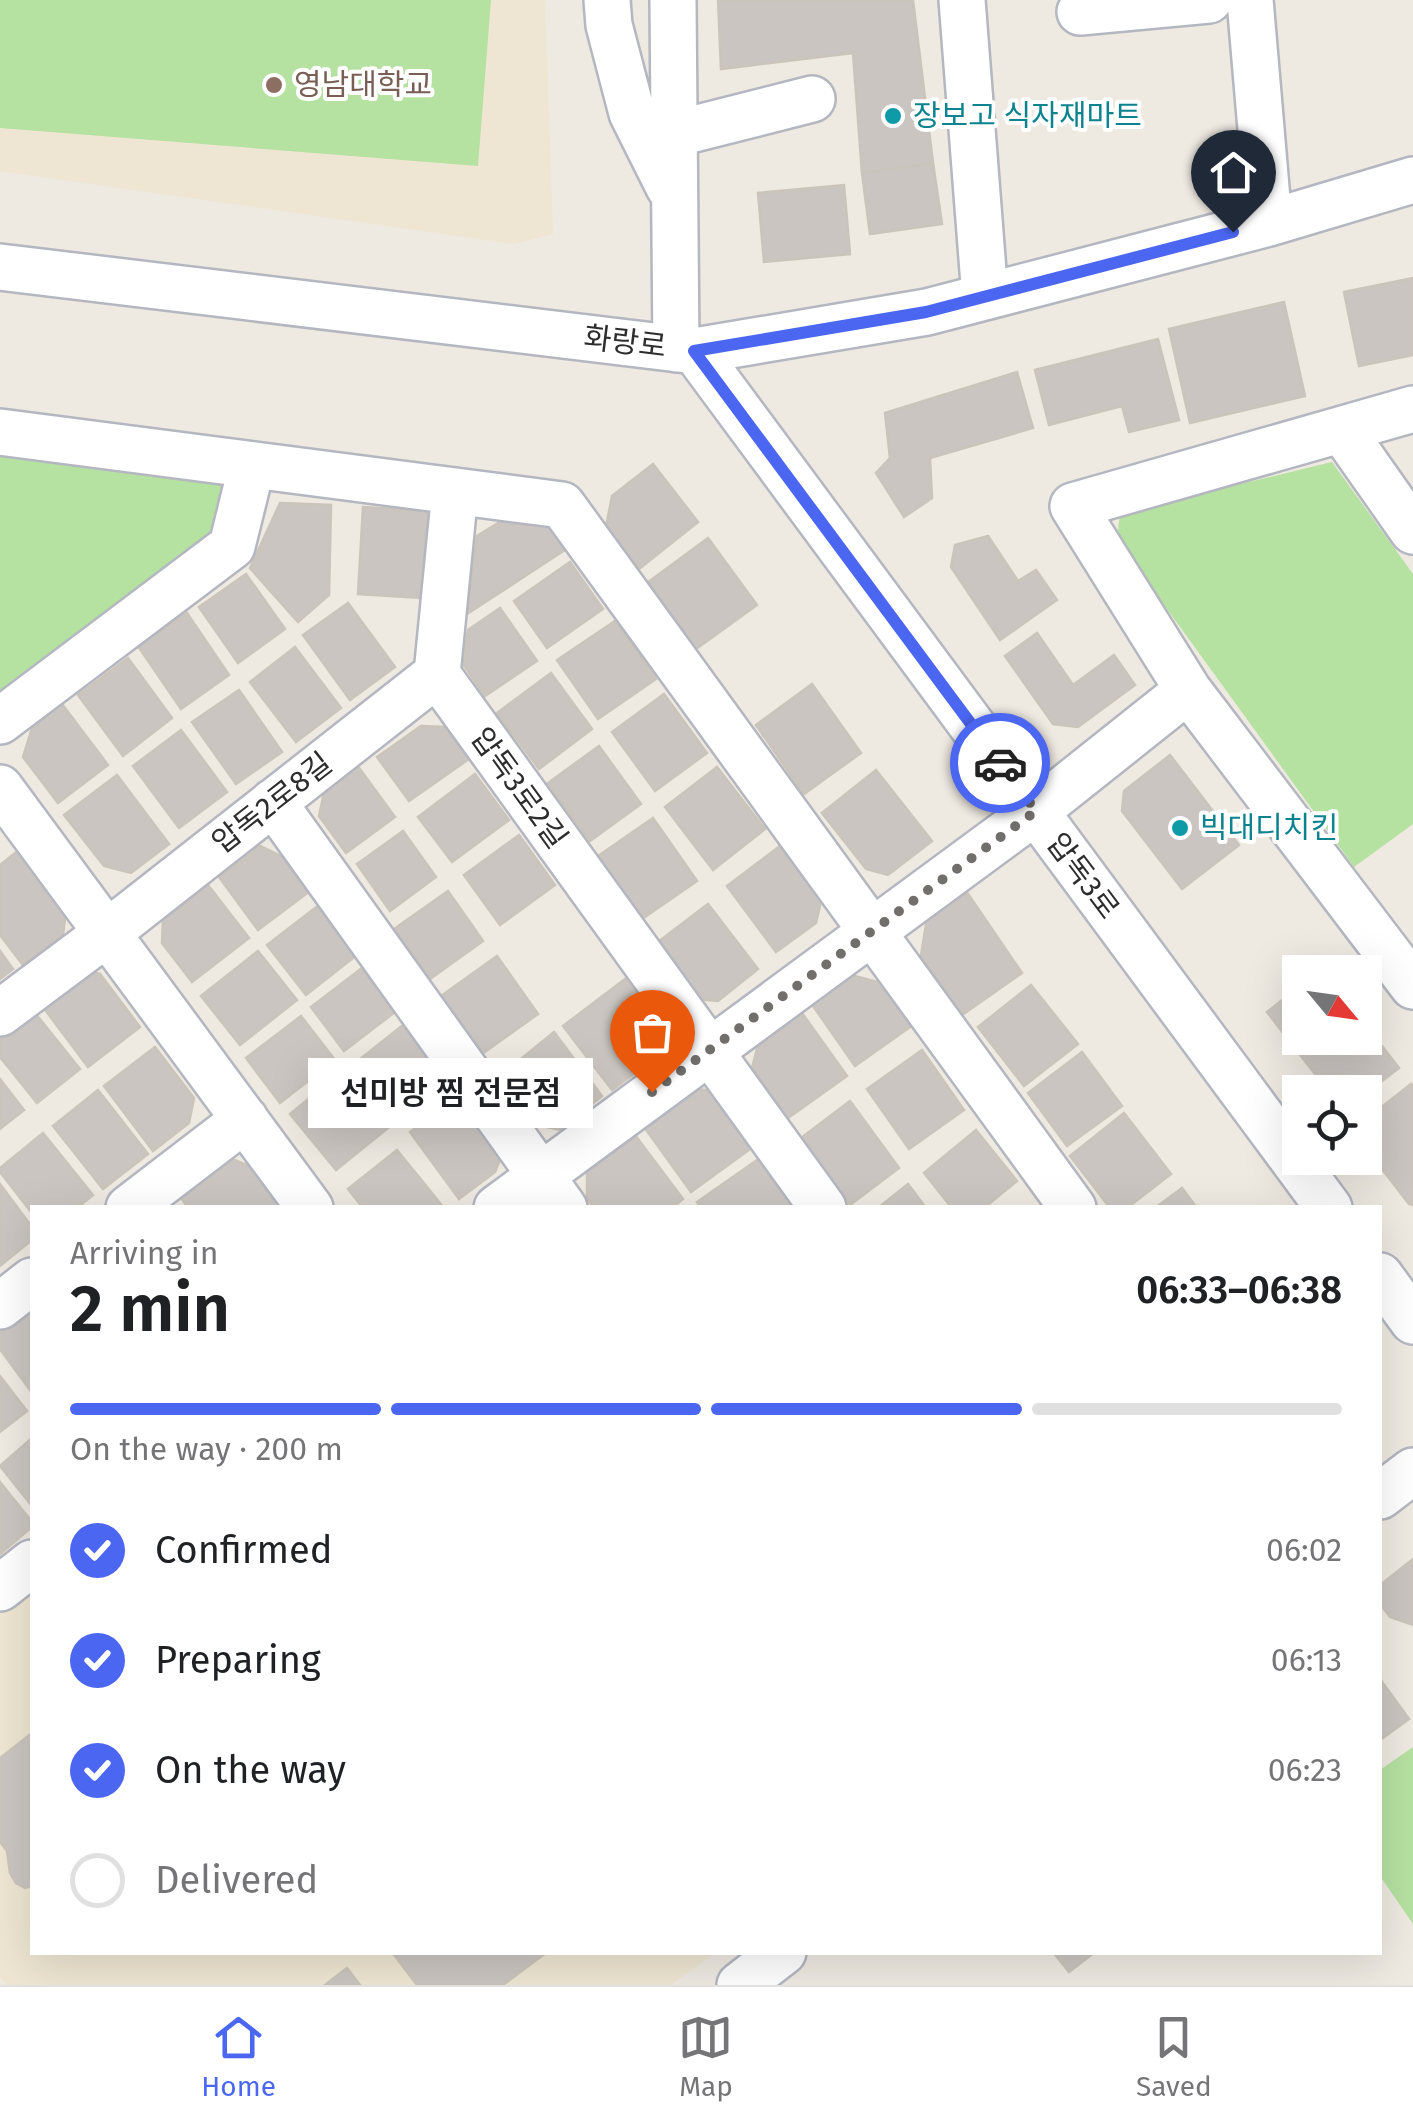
<!DOCTYPE html>
<html lang="en">
<head>
<meta charset="utf-8">
<style>
  :root { --surface:#fff; --page:#f6f6f6; --text:#202124; --muted:#757577; --line:#e0e0e0; --accent:#4b66f1 }
  body { margin:0; font-family:"Fira Sans","Noto Sans KR",sans-serif; background:var(--page); color:var(--text); height:100vh; display:flex; flex-direction:column; font-size:38px; white-space:nowrap }
  * { box-sizing:border-box; margin:0 }
  p { font-size:32px; color:var(--muted) }
  .icon { flex:none; width:55px; height:55px; fill:none; stroke:currentColor; stroke-width:2; stroke-linecap:round; stroke-linejoin:round }
  .map { position:relative; flex:1; overflow:hidden }
  .details { position:absolute; left:30px; top:1205px; width:1352px; height:750px; display:flex; flex-direction:column; background:var(--surface); border-radius:0px; box-shadow:0 10px 40px #0002 }
  .details>* { flex:none }
  .needle { width:65px; rotate:119deg }
  .buttons { position:absolute; left:1282px; top:955px; display:grid; gap:20px }
  .buttons a { display:grid; place-items:center; width:100px; height:100px; border-radius:0px; background:var(--surface); box-shadow:0 10px 40px #0002; font-size:50px }
  .pin { position:absolute; display:grid; place-items:center; width:85px; height:85px; color:#fff; margin:-102px -42px; border-radius:50% 50% 50% 0; rotate:-45deg; box-shadow:0 0 10px #0007 }
  .pin .icon { rotate:45deg }
  .courier { position:absolute; display:grid; place-items:center; width:100px; height:100px; margin:-50px; border:8px solid #4b66f1; border-radius:50%; background:#fff; color:#222; box-shadow:0 2px 12px #0007 }
  .bubble { position:absolute; height:70px; border-radius:0px; background:var(--surface); box-shadow:0 10px 40px #0002; font-size:32px; font-weight:600; line-height:70px; text-align:center }
  .summary em { font-style:normal; font-weight:600 }
  .summary div { display:flex; flex-direction:column-reverse }
  .summary { display:flex; align-items:center; justify-content:space-between; height:170px; padding:0 40px }
  h1 { font-size:65px; font-weight:600; line-height:75px }
  .bar { display:grid; grid-template-columns:repeat(4,1fr); gap:15px 10px; align-content:center; height:120px; padding:0 40px }
  .bar i { height:12px; border-radius:8px; background:var(--line) }
  .bar .active { background:var(--accent) }
  .bar p { grid-column:span 4 }
  ol { padding:0 40px; list-style:none }
  li { display:flex; align-items:center; gap:30px; height:110px }
  li p { margin-inline-start:auto }
  li .icon { padding:10px; border-radius:50%; background:var(--accent); color:#fff; stroke-width:4 }
  li:last-child { color:var(--muted) }
  li i { width:55px; height:55px; border:5px solid var(--line); border-radius:50% }
  .tab-bar { display:flex; justify-content:space-around; align-items:center; height:140px; border-top:2px solid var(--line); background:var(--surface); font-size:28px; color:var(--muted) }
  .tab-bar a { display:grid; justify-items:center; gap:5px }
  .tab-bar .active { color:var(--accent) }
  .map>svg:first-child { display:block }
  .education { fill:#eee6d2 }
  .green { fill:#b5e1a1 }
  .building { fill:#cac5c0; stroke:#cac4ba; stroke-width:2.5 }
  .lines { fill:none; stroke-linecap:round; stroke-linejoin:round }
  .minor-casing { stroke:#b4b7c0; stroke-width:50 }
  .minor { stroke:#fff; stroke-width:45 }
  .done { stroke:#716f6c; stroke-width:10; stroke-dasharray:0 18 }
  .route { stroke:#4b66f1; stroke-width:12 }
  .education-dot { fill:#8d6e63; stroke:#fff; stroke-width:4 }
  .culture-dot { fill:#0f9aa8; stroke:#fff; stroke-width:4 }
  .labels { text-anchor:middle; stroke-width:8; stroke-linejoin:round; paint-order:stroke }
  .education-label { font-size:30px; fill:#785e54; stroke:#fff; text-anchor:start }
  .culture-label { font-size:30px; fill:#0d838f; stroke:#fff; text-anchor:start }
  .street-label { font-size:30px; fill:#2d2d2d; stroke:#fff }
</style>
</head>
<body>
<div class="map">
<svg width="1413" height="1985" viewBox="0 0 1413 1985">
  <rect width="100%" height="100%" fill="#eee9e1"/>
  <path class="education" d="M0 0H545L553 234 514 244 0 171Z
    M32 1562V1952L715 1953 671 1985H6L0 1977V1587Z"/>
  <path class="green" d="M0 0H491L478 166 0 128Z
    M0 456 227 483 217 541 0 701Z
    M1332 462 1413 574V824L1354 867 1117 540 1120 513Z
    M1413 1747V1924L1380 1876V1770Z"/>
  <path class="building" d="M718 0H913L933 163 862 173 853 53 721 69Z
    M933 163 942 224 870 234 862 173Z
    M844 185 850 254 764 262 758 193Z
    M1413 278V355L1359 366 1344 292Z
    M1284 302 1305 396 1190 423 1169 329Z
    M1158 339 1179 420 1129 432 1122 406 1049 425 1035 370Z
    M1017 372 1033 428 930 458 932 498 904 517 876 473 890 458 885 413Z
    M653 464 698 522 639 569 606 527 612 496Z
    M280 503 331 505 329 595 298 622 250 568Z
    M363 507 427 511 422 598 358 594Z
    M511 515 550 527 565 550 467 614 477 536Z
    M988 536 1018 581 1036 570 1057 600 1000 640 951 567 955 545Z
    M708 538 757 605 696 649 647 583Z
    M570 562 603 609 547 648 514 601Z
    M246 574 285 629 238 663 199 607Z
    M348 603 395 667 350 700 303 635Z
    M500 608 537 661 485 696 463 664 468 630Z
    M187 613 229 675 181 709 138 646Z
    M615 621 656 679 598 719 557 660Z
    M1037 633 1073 685 1114 655 1135 685 1078 727 1053 724 1005 656Z
    M295 647 341 708 296 742 250 682Z
    M128 658 172 718 123 756 78 695Z
    M551 673 592 729 539 769 497 713Z
    M812 684 861 753 804 794 756 725Z
    M239 690 282 752 236 784 192 722Z
    M664 694 707 753 655 791 612 732Z
    M62 704 108 765 58 803 23 757 33 725Z
    M421 726 446 727 469 759 409 801 377 757Z
    M181 730 227 792 179 828 133 766Z
    M599 746 641 804 590 841 548 783Z
    M1170 755 1239 845 1182 889 1122 811 1124 791Z
    M357 765 395 817 346 853 319 816 325 788Z
    M717 767 765 829 713 870 665 807Z
    M876 770 932 841 888 875 866 869 822 813Z
    M475 774 509 820 452 862 418 817Z
    M117 775 169 844 131 873 104 866 64 815Z
    M653 818 697 881 642 919 598 856Z
    M403 831 436 877 390 911 357 864Z
    M519 835 555 885 500 925 464 875Z
    M260 846 287 859 310 891 258 930 219 877Z
    M780 846 821 901 816 923 776 952 727 886Z
    M20 849 66 910 63 935 23 965 0 935V865Z
    M208 885 249 938 192 982 162 943 163 919Z
    M448 891 483 941 430 979 394 929Z
    M966 891 1022 973 962 1015 921 956 927 918Z
    M708 904 758 969 718 1001 696 999 654 945Z
    M319 905 358 954 306 995 267 945Z
    M0 951 13 969 0 979Z
    M258 951 297 1000 240 1045 201 996Z
    M497 956 538 1014 482 1054 441 996Z
    M362 968 395 1012 344 1051 311 1007Z
    M76 969 100 974 140 1027 88 1067 37 999Z
    M633 973 669 1021 665 1050 612 1090 563 1026Z
    M851 975 885 984 913 1025 855 1066 811 1003Z
    M1031 985 1078 1044 1024 1086 978 1027Z
    M1300 986V1038H1365V1024L1399 1068 1365 1094 1329 1092 1267 1012Z
    M31 1008 80 1069 37 1103 0 1057V1033Z
    M802 1013 847 1076 788 1118 752 1068 758 1045Z
    M301 1016 335 1060 280 1103 246 1058Z
    M403 1025 447 1083 399 1121 354 1064Z
    M554 1032 602 1096 560 1130 537 1125 500 1076Z
    M155 1047 194 1098 189 1123 153 1151 104 1086Z
    M922 1050 964 1110 909 1149 867 1089Z
    M1082 1052 1122 1106 1067 1146 1028 1093Z
    M343 1071 388 1128 336 1170 290 1114Z
    M0 1079 24 1110 0 1129Z
    M1411 1084 1413 1086V1205L1409 1204 1365 1147V1120Z
    M691 1088 719 1092 757 1144 691 1192 642 1124Z
    M98 1090 148 1154 103 1189 53 1126Z
    M459 1096 502 1155 495 1172 459 1199 410 1132Z
    M850 1101 899 1168 850 1205 801 1138Z
    M1124 1113 1171 1174 1127 1208H1110L1070 1156Z
    M976 1130 1017 1181 984 1208H952L924 1173Z
    M43 1133 93 1195 77 1208H32V1213L0 1172V1168Z
    M635 1135 683 1199 672 1208H594L587 1198V1170Z
    M397 1150 444 1208H363L348 1189Z
    M225 1156 249 1166 280 1208H188L177 1192Z
    M760 1158 795 1208H701L697 1202Z
    M0 1184 32 1227V1240L0 1266Z
    M908 1184 926 1208H878Z
    M1182 1188 1197 1208H1155Z
    M32 1306V1393L0 1349V1326Z
    M0 1376 27 1411 0 1432Z
    M32 1438V1506L0 1466Z
    M0 1482 32 1522V1527L0 1554Z
    M1413 1559V1625L1390 1617 1380 1604V1585Z
    M1380 1679 1409 1719 1380 1740Z
    M32 1733V1886L25 1888 16 1883 10 1873 7 1851 0 1842V1758Z
    M392 1952H547L503 1985H417Z
    M1053 1952H1095L1069 1972Z
    M347 1968 360 1985H325Z"/>
  <g class="lines">
    <g class="minor-casing">
      <path id="minor" d="M607 0 609 25 632 113 669 187
        M673 0 676 349
        M962 0 985 297
        M1250 0 1269 223
        M1080 12 1209 0
        M674 134 812 99
        M0 267 695 351 927 312 1269 223 1413 180
        M695 351 1329 1208
        M1413 409 1073 506 1188 690 1413 986
        M1342 430 1413 531
        M0 432 562 505 1073 1208
        M455 491 437 674 823 1208
        M0 721 232 546 252 465
        M0 788 310 1208
        M273 802 564 1208
        M0 1013 107 933 437 674
        M129 1208 245 1119
        M497 1208 1036 811 1188 690
        M1380 1276 1413 1321
        M0 1306 32 1281
        M1380 1496 1413 1471
        M0 1588 32 1563
        M740 1985 783 1952"/>
    </g>
    <use href="#minor" class="minor"/>
  </g>
  <g class="lines">
    <path class="done" d="M652 1092 1036 811 1000 763"/>
    <path class="route" d="M1000 763 694 351 926 312 1233 232"/>
  </g>
  <circle class="education-dot" cx="274" cy="85" r="10"/>
  <g class="culture-dot">
    <circle cx="893" cy="116" r="10"/>
    <circle cx="1180" cy="828" r="10"/>
  </g>
  <g class="labels">
    <g class="education-label">
      <text x="294" y="95">영남대학교</text>
    </g>
    <g class="culture-label">
      <text x="913" y="126">장보고 식자재마트</text>
      <text x="1200" y="838">빅대디치킨</text>
    </g>
    <g class="street-label">
      <text transform="translate(625 342) rotate(7)" y="10">화랑로</text>
      <text transform="translate(519 788) rotate(54)" y="10">압독3로2길</text>
      <text transform="translate(272 803) rotate(-38)" y="10">압독2로8길</text>
      <text transform="translate(1083 876) rotate(53)" y="10">압독3로</text>
    </g>
  </g>
</svg>
<div class="buttons">
<a><svg class="needle" viewBox="-14 -14 28 28"><path d="M0-13l5 13h-10z" fill="#e53935"/><path d="M0 13l5-13h-10z" fill="#757577"/></svg></a>
<a><svg class="icon" aria-label="locate" viewBox="0 0 24 24"><circle cx="12" cy="12" r="6"/><path d="M12 2v4M12 18v4M2 12h4M18 12h4"/></svg></a>
</div>
<div class="pin" style="left:652px;top:1092px;background:#ea580c"><svg class="icon" aria-label="bag" viewBox="0 0 24 24"><path d="M5 8h14l-1 12H6zM9 8a3 3 0 0 1 6 0"/></svg></div>
<div class="pin" style="left:1233px;top:232px;background:#1f2937"><svg class="icon" aria-label="home" viewBox="0 0 24 24"><path d="M3 11l9-7 9 7M6 9v11h12V9"/></svg></div>
<div class="courier" style="left:1000px;top:763px"><svg class="icon" aria-label="car" viewBox="0 0 24 24"><path d="M5 17H2v-5l4-1 3-4h7l3 4 3 1v5h-3M9 17h6M6 11h13"/><circle cx="7" cy="17" r="2"/><circle cx="17" cy="17" r="2"/></svg></div>
<div class="bubble" style="left:308px;top:1058px;width:285px">선미방 찜 전문점</div>
<section class="details">
<div class="summary"><div><h1>2 min</h1><p>Arriving in</p></div><em>06:33–06:38</em></div>
<div class="bar"><i class="active"></i><i class="active"></i><i class="active"></i><i></i><p>On the way · 200 m</p></div>
<ol>
<li><svg class="icon" aria-label="check" viewBox="0 0 24 24"><path d="M5 12l5 5 9-10"/></svg>Confirmed<p>06:02</p></li>
<li><svg class="icon" aria-label="check" viewBox="0 0 24 24"><path d="M5 12l5 5 9-10"/></svg>Preparing<p>06:13</p></li>
<li><svg class="icon" aria-label="check" viewBox="0 0 24 24"><path d="M5 12l5 5 9-10"/></svg>On the way<p>06:23</p></li>
<li><i></i>Delivered</li>
</ol>
</section>
</div>
<nav class="tab-bar">
<a class="active"><svg class="icon" aria-label="home" viewBox="0 0 24 24"><path d="M3 11l9-7 9 7M6 9v11h12V9"/></svg>Home</a>
<a><svg class="icon" aria-label="map" viewBox="0 0 24 24"><path d="M3 6l6-2 6 2 6-2v14l-6 2-6-2-6 2zM9 4v14M15 6v14"/></svg>Map</a>
<a><svg class="icon" aria-label="saved" viewBox="0 0 24 24"><path d="M7 4h10v16l-5-4-5 4z"/></svg>Saved</a>
</nav>
</body>
</html>
